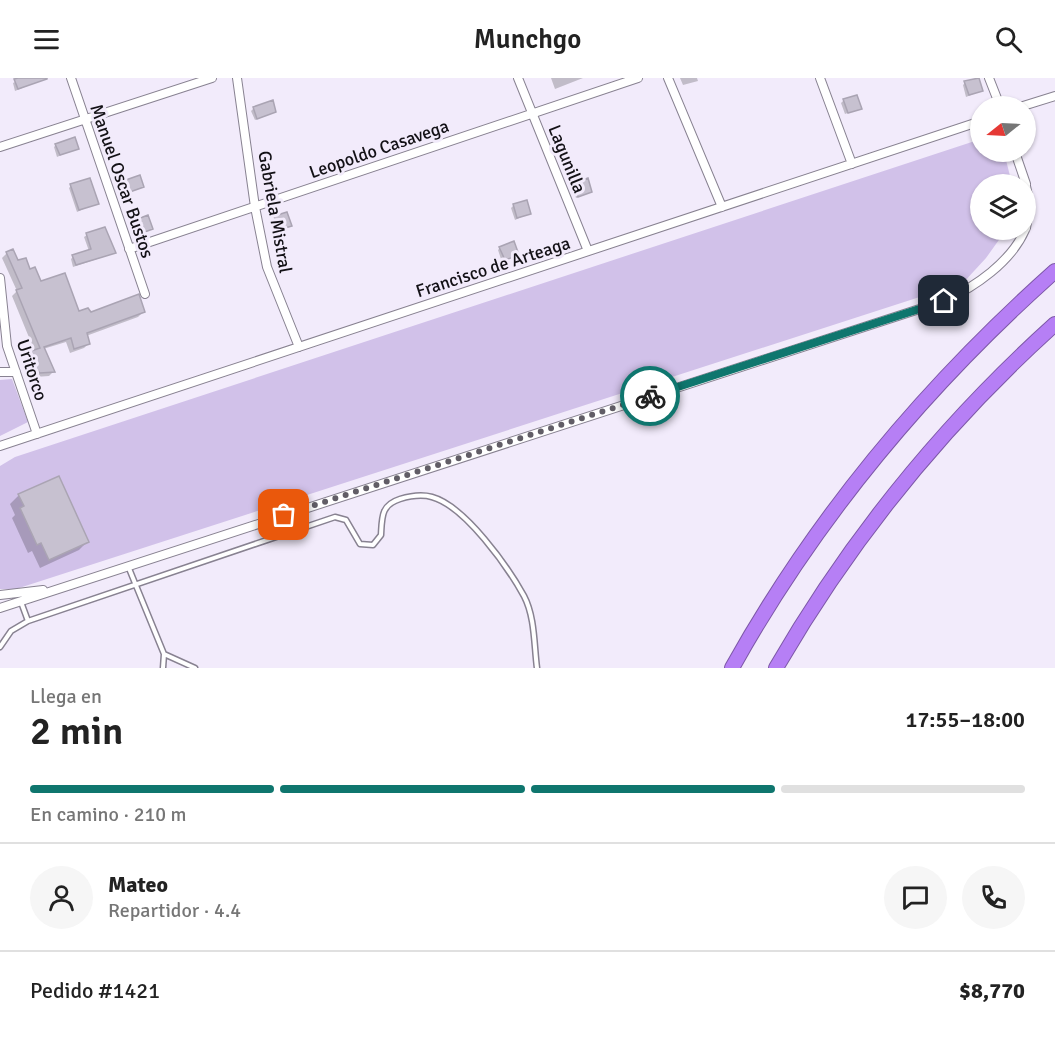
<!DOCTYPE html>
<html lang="es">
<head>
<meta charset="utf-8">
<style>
  :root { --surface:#fff; --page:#f6f6f6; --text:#222; --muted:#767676; --line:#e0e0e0; --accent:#0f766e }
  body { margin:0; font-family:Signika,sans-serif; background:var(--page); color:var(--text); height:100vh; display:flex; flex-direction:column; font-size:22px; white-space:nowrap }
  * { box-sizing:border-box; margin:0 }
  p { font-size:20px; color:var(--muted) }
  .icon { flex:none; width:33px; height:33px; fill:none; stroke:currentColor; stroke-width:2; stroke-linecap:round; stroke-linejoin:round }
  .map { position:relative; height:590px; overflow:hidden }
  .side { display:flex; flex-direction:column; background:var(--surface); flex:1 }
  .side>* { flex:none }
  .needle { width:39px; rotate:252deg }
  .buttons { position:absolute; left:970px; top:18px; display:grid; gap:12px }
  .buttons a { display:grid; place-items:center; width:66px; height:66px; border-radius:50%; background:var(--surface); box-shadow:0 2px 4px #0004; font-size:30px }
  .pin { position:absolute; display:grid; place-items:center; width:51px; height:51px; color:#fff; margin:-26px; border-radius:12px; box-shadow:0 3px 9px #0006 }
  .courier { position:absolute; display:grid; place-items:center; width:60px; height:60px; margin:-30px; border:4px solid #0f766e; border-radius:50%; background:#fff; color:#222; box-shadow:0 2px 8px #0007 }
  .head em { font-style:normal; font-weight:600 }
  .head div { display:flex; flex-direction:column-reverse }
  .head { display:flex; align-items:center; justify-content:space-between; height:102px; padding:0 30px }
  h1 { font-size:39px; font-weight:600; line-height:45px }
  .bar { display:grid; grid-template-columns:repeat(4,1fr); gap:9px 6px; align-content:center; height:72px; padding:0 30px }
  .bar i { height:8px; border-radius:4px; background:var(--line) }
  .bar .on { background:var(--accent) }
  .bar p { grid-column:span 4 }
  .line { display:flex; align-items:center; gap:15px; padding:0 30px; border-top:2px solid var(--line) }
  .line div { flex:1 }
  .round { display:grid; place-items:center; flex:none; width:63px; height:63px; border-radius:32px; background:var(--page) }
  header { display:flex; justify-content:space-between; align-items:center; height:78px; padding:0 30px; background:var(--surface); font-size:27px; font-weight:600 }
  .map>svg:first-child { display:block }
  .green { fill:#d1c1e9 }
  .shadow { fill:#0003 }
  .building { fill:#c7c1d0; stroke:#aaa4b3; stroke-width:1.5 }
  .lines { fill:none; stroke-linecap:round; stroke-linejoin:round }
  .lane-casing { stroke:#888291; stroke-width:7 }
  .street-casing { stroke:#888291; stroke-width:10 }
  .highway-casing { stroke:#7d58a7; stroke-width:16 }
  .lane { stroke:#fff; stroke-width:4 }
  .street { stroke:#fff; stroke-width:8 }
  .highway { stroke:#b67ff5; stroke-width:14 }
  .done { stroke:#615d66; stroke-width:6; stroke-dasharray:0 10.8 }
  .route { stroke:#0f766e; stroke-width:8 }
  .labels { text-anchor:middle; stroke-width:6; stroke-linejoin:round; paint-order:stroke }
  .street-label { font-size:18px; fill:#131116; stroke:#f2ebfb }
</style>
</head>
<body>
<header><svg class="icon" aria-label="menu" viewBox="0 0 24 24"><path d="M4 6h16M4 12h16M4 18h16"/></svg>Munchgo<svg class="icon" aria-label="search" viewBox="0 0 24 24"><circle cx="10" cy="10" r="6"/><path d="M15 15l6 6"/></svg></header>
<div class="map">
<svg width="1055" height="590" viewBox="0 0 1055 590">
  <rect width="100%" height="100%" fill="#f2ebfb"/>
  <path class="green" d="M981 61V74H1004L1012 106H981V152H1006L986 180 963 205 16 511H0V388L15 379Z
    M12 301 28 344 0 358V302Z"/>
  <path class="shadow" d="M23 0H30L32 6 15 13 13 5Z
    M551 0H583L555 11Z
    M680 0H697L698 3 683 7Z
    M965 5 981 13 966 19 963 7Z
    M844 22 860 30 845 36 841 25Z
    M254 30 275 33 255 42 251 33Z
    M56 67 77 70 57 79 54 69Z
    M121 105 142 109 122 117 118 108Z
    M574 106 590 114 576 120 572 108Z
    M71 108 97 125 77 134 69 110Z
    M514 127 530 135 515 142 511 130Z
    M286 136 290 148 276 154 272 142Z
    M136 143 151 151 137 157 133 146Z
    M87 157 115 175 73 189 71 181 73 179 89 173 84 159Z
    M500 170 517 177 502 184 498 172Z
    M7 175 78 234H143L138 239 86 258 89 265 84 270 70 275 66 264 43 271 53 294 49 298 35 299 29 294 24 280 35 274 12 218 17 213 2 180Z
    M19 417 87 464 79 472 40 490 32 473 28 475 12 440 15 437 10 426Z"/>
  <path class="building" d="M18 0H47V1L18 11 14 1Z
    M979 0 983 13 969 17 964 3Z
    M857 17 862 31 848 35 843 21Z
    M273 22 276 34 257 41 253 29Z
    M75 59 79 71 60 77 55 66Z
    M140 97 144 109 124 116 120 104Z
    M90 100 99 126 79 132 70 106Z
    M588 100 592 114 578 119 574 105Z
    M527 122 531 136 517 140 513 126Z
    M287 134 292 148 278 152 274 138Z
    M148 137 153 151 139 156 135 142Z
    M105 149 116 175 76 187 72 177 91 171 86 155Z
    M514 163 519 177 505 182 499 169Z
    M13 171 18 182 26 180 30 191 35 189 41 203 65 195 79 233 88 230 91 234 139 216 145 234 87 255 90 266 74 271 71 260 44 269 55 294 40 295 34 289 28 274 40 270 16 212 22 210 6 174Z
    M59 398 89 464 49 482 41 465 37 467 20 430 24 428 18 416Z"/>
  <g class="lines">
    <g class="lane-casing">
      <path id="lane" d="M128 488 164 576 195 590
        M21 524 28 543
        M0 569 11 553 28 543 335 439 346 442 360 466 373 467 381 457C382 439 381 427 400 421 410 418 421 416 432 419 465 428 508 489 524 518 535 539 534 567 537 590
        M163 590 164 576"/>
    </g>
    <g class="street-casing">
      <path id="street" d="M71 0 145 216
        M237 0 255 129 267 189 299 269
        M518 0 588 173
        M668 0 722 129
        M820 0 852 86
        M989 0 1000 28
        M1023 28 1055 18
        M0 69 212 0
        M1015 74 1026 106
        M1026 108 1030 127 1026 150
        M129 171 638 0
        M0 200 7 268 37 356
        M0 294H16
        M0 368 981 43
        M0 517 43 512
        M0 530 944 223C975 209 1011 184 1025 152"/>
    </g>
    <g class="highway-casing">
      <path id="highway" d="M732 590C816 439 926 308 1055 193
        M776 590C850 462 945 345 1055 246"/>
    </g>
    <use href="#lane" class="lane"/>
    <use href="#street" class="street"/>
    <use href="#highway" class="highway"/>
  </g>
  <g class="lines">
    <path class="done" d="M284 437 650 318"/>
    <path class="route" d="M650 318 944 223"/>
  </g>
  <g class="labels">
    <g class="street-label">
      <text transform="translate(379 71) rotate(-19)" y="6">Leopoldo Casavega</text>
      <text transform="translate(567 81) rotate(68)" y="6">Lagunilla</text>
      <text transform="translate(122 103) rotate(71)" y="6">Manuel Oscar Bustos</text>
      <text transform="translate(275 134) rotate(80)" y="6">Gabriela Mistral</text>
      <text transform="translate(493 189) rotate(-18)" y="6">Francisco de Arteaga</text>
      <text transform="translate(32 292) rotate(72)" y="6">Uritorco</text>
    </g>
  </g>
</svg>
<div class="buttons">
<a><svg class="needle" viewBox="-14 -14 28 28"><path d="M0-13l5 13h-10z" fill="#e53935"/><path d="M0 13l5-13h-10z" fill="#767676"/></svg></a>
<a><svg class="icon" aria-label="layers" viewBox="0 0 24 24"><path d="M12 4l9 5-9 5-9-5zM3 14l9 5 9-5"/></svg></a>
</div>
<div class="pin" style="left:284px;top:437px;background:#ea580c"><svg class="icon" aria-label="bag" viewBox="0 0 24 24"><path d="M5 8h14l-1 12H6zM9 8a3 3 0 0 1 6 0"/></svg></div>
<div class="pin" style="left:944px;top:223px;background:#1f2937"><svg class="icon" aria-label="home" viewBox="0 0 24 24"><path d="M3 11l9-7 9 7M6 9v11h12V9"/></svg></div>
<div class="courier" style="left:650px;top:318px"><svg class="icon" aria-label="bike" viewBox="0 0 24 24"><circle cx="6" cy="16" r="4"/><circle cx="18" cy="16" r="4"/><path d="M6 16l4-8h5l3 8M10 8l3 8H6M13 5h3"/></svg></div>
</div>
<section class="side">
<div class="head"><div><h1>2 min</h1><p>Llega en</p></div><em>17:55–18:00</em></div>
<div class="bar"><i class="on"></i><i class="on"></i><i class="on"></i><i></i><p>En camino · 210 m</p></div>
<div class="line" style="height:108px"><a class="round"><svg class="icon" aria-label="person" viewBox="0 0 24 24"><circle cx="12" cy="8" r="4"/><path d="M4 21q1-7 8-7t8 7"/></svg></a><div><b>Mateo</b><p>Repartidor · 4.4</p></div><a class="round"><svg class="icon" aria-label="chat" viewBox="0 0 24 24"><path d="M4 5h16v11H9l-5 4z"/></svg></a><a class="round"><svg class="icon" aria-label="phone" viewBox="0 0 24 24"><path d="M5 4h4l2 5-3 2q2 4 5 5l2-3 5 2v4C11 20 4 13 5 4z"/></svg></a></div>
<div class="line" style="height:78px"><div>Pedido #1421</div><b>$8,770</b></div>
</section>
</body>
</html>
